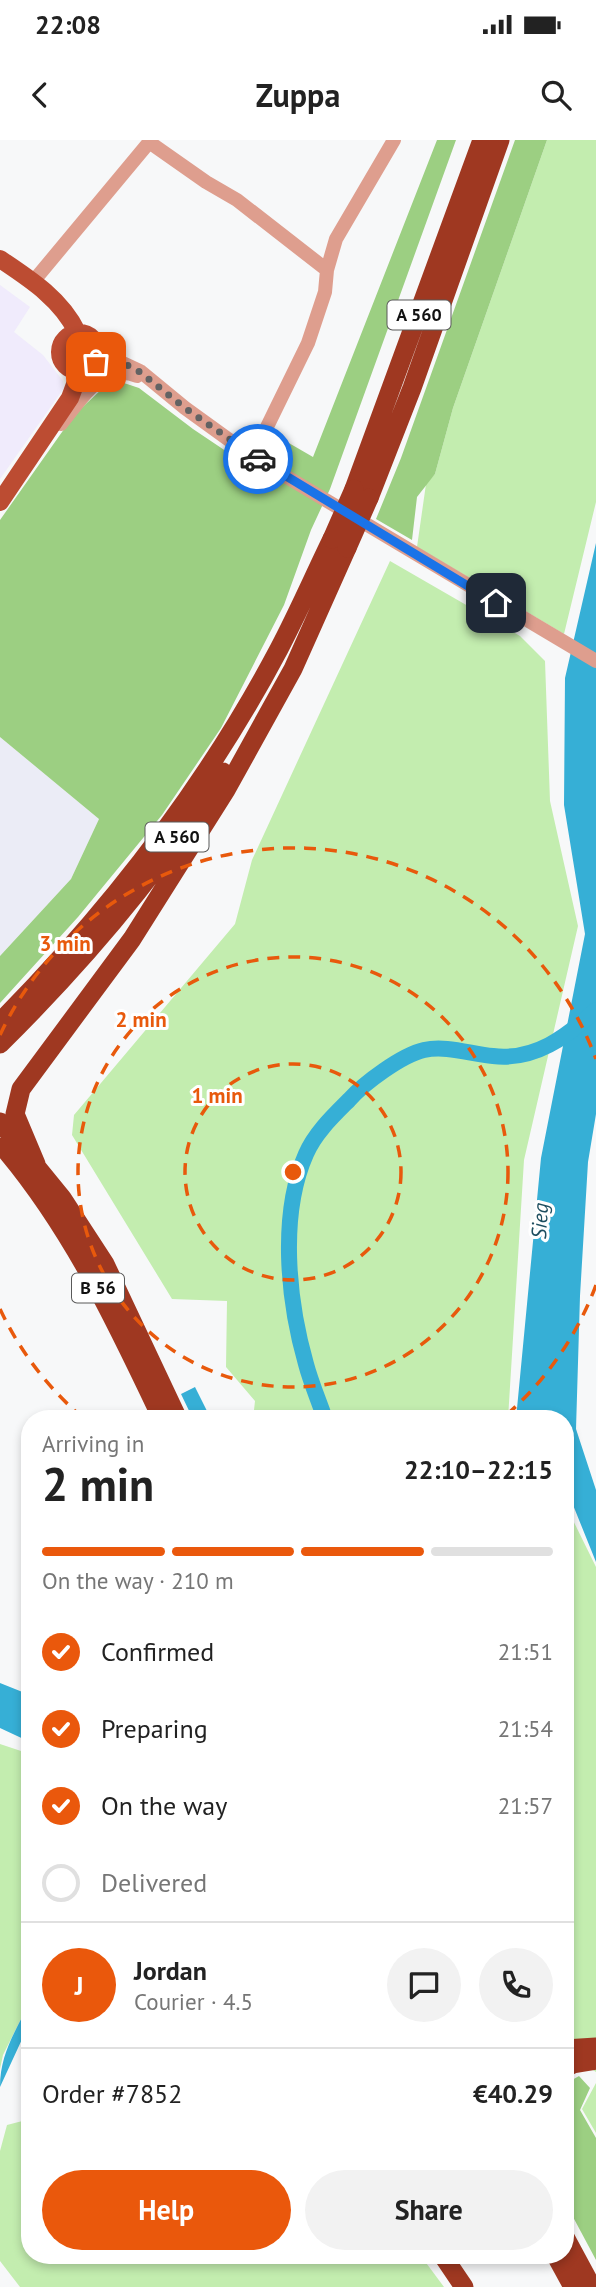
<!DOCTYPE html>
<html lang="en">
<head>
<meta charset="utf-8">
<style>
  :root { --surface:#fff; --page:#f2f2f2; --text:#222; --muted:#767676; --line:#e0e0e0; --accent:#ea580c }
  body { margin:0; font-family:"PT Sans",sans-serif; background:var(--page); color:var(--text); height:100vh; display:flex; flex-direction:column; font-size:26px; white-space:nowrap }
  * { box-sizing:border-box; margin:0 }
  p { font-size:23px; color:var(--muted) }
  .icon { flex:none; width:38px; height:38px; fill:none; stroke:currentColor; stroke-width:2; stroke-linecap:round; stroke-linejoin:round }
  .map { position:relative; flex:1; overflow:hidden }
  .side { position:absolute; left:21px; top:1270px; width:553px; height:854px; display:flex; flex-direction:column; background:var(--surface); border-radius:28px; box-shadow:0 4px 10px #0003 }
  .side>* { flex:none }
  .pin { position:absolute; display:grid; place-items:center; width:60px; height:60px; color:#fff; margin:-30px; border-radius:14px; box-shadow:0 4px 10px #0006 }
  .courier { position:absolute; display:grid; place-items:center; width:70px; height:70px; margin:-35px; border:5px solid #1a73e8; border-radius:50%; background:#fff; color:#222; box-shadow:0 2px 9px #0007 }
  .headline em { font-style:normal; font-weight:800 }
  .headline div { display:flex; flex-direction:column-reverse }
  .headline { display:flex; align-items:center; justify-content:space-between; height:119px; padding:0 21px }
  h1 { font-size:46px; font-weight:800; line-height:52px }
  .bar { display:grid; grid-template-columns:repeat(4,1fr); gap:10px 7px; align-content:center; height:84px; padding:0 21px }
  .bar i { height:9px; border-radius:5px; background:var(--line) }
  .bar .active { background:var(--accent) }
  .bar p { grid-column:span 4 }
  .line { display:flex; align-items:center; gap:18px; padding:0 21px; border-top:2px solid var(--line) }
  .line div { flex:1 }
  .round { display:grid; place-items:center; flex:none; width:74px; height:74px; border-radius:37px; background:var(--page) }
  ol { padding:0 21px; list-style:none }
  li { display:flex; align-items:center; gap:21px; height:77px }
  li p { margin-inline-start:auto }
  li .icon { padding:7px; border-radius:50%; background:var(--accent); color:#fff; stroke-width:4 }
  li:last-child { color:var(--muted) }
  li i { width:38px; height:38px; border:4px solid var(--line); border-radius:50% }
  .button { display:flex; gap:14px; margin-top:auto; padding:14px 21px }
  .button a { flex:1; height:80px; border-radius:42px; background:var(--accent); color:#fff; font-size:28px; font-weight:800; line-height:80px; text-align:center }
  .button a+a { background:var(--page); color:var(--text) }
  .status { display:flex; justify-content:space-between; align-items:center; height:49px; padding:0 35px; background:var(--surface); direction:ltr }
  .status svg { height:19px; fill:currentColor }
  header { display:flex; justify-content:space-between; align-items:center; height:91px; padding:0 21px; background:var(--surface); font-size:32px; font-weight:800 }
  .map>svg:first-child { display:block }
  .commercial { fill:#f0ebfc }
  .built { fill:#ebecf6 }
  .green { fill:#c3edaf }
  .forest { fill:#9ccf82 }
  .water { fill:#36afd6 }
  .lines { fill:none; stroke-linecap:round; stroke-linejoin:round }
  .river { stroke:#36afd6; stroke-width:16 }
  .minor { stroke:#de9e8e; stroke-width:14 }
  .major { stroke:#bc4c32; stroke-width:18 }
  .highway { stroke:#9f3821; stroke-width:19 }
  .highway-bridge { stroke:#9f3821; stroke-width:19 }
  .done { stroke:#626263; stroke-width:7; stroke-dasharray:0 12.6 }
  .route { stroke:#1a73e8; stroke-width:9 }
  .ring { fill:none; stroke:#e8590c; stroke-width:3.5; stroke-dasharray:12 9 }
  .labels { text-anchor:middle; stroke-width:6; stroke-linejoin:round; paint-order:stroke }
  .shield { fill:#fff; stroke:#595959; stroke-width:2 }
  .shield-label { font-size:18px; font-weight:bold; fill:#121212 }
  .water-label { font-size:21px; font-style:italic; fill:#1e4e5f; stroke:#fff }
  .centre { fill:#e8590c; stroke:#fff; stroke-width:3.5 }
  .ring-label { font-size:21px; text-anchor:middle; font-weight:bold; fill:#e8590c; stroke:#fff; stroke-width:6; stroke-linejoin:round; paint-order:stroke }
</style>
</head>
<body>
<div class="status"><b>22:08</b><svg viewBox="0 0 49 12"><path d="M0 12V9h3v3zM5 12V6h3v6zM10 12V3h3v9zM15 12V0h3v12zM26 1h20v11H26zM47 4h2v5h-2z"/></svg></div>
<header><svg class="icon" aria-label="back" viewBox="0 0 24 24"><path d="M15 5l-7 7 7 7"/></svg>Zuppa<svg class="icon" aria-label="search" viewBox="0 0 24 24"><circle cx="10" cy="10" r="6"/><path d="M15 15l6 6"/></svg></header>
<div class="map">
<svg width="596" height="2147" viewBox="0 0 596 2147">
  <rect width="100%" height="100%" fill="#f7f8f9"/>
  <path class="commercial" d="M0 145 30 167 14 192 43 215 63 241 64 248 0 339Z"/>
  <path class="built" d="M0 597 99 679 71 739 0 816Z"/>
  <path class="green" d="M547 0H596V362L564 494 417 407 426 344 435 334 453 268Z
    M65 212a14 14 0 1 1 28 0a14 14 0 1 1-28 0Z
    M390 421 520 496 545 521 550 661 578 786 524 1020 508 1279H253L255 1261 226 1227 227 1161 172 1159 72 995 74 975 235 784 252 720Z
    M565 1364 596 1427V1932L565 1913Z
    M0 1604 27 1613 30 1617V1861L3 1915 0 1929Z
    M596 1943V1993L582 1969Z
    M30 1979V2116H421L444 2147H20L0 2121V2011L7 1985Z"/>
  <path class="forest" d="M437 0H456L330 349 311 390 284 465 221 588 162 675 78 777 0 863V816L71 739 99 679 0 597V380L74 275 103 248 121 242 139 248 193 289 254 330 275 295 313 317Z
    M515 0H547L453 268 435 334 417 357 412 400 376 379 401 318Z
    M579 1936 590 1948 580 1970 596 1998V2120L565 2062V1944Z"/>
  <path class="water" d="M596 403V974L588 1022 580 1156 576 1289 596 1350V1422L571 1360 565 1356V1279H516L541 1018 585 794 564 665 565 538Z
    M195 1247 211 1279H193L181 1254Z
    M0 1543 30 1555V1602L0 1588Z
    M30 1861V1882L0 1947C0 1913 16 1891 30 1861Z"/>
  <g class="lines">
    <path class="river" d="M325 1279C319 1261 311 1243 306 1224 288 1161 279 1075 306 1014 315 993 333 976 349 960 364 943 402 915 424 910 446 905 471 914 493 916 535 921 566 897 596 870"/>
    <path class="minor" d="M149 2 206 42 237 60 327 130
      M32 143 151 0
      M98 216 125 224 140 231 185 268 250 315 596 521
      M61 284C81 260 101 222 137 236
      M250 315 264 293 308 203 325 152 327 130 336 99 394 0"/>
    <path class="major" d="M0 119C30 139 61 159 77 192
      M60 212a19 19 0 1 1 38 0a19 19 0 1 1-38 0Z
      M0 362 70 258 80 231"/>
    <path class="highway" d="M354 349 482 0
      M369 358 412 248 500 0
      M0 882C109 772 206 647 279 509 298 473 314 436 332 399
      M0 904C83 822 161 730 223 632
      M0 982 62 1058 105 1124 178 1279
      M3 1007C72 1088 117 1184 162 1279
      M36 1024 15 974 21 949 132 799 226 650 293 529 347 408
      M565 1909 596 1907
      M565 1928 573 1924 596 1920
      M565 2097 592 2147
      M443 2116 464 2147
      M556 2116 573 2147"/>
    <path class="highway-bridge" d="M332 399 354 349
      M347 408 369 358"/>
  </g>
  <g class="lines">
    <path class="done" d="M96 222 98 216 125 224 140 232 185 268 258 319"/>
    <path class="route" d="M258 319 496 463"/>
  </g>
  <g class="ring">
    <circle cx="293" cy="1032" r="108"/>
    <circle cx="293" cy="1032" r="215"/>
    <path d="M596 1145A323 323 0 0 1 503 1278M83 1278A323 323 0 0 1 0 1169M0 895A323 323 0 0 1 596 919"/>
  </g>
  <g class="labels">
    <g class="shield">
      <rect x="387.5" y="160.5" width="63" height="29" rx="5"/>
      <rect x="145.5" y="682.5" width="63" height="29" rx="5"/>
      <rect x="72" y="1133.5" width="52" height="29" rx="5"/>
    </g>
    <g class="shield-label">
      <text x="419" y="181">A 560</text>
      <text x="177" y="703">A 560</text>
      <text x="98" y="1154">B 56</text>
    </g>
    <g class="water-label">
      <text transform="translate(540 1081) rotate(-87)" y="7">Sieg</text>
    </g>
  </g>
  <circle cx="293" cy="1032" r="10" class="centre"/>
  <g class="ring-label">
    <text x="65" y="811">3 min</text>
    <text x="141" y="887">2 min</text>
    <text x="217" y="963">1 min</text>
  </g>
</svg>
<div class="pin" style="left:96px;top:222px;background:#ea580c"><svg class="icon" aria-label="bag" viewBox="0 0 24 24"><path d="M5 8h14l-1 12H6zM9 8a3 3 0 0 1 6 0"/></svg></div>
<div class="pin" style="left:496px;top:463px;background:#1f2937"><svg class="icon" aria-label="home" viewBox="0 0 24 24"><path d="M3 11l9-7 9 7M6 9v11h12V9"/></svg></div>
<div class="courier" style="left:258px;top:319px"><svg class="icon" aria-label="car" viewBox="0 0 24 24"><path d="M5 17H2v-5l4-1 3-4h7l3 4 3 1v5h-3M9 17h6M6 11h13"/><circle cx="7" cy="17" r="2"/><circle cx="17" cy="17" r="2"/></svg></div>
<section class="side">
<div class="headline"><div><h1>2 min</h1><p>Arriving in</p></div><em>22:10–22:15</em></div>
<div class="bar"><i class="active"></i><i class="active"></i><i class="active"></i><i></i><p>On the way · 210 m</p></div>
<ol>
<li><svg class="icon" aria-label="check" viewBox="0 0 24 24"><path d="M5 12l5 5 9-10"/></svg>Confirmed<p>21:51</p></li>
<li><svg class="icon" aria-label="check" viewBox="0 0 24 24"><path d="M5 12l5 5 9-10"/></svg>Preparing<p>21:54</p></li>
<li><svg class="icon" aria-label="check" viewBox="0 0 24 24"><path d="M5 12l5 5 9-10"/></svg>On the way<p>21:57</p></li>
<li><i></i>Delivered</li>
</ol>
<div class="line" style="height:126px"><b class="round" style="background:var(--accent);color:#fff">J</b><div><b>Jordan</b><p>Courier · 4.5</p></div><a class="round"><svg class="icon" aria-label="chat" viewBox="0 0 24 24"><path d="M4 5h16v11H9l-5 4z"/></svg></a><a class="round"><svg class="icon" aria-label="phone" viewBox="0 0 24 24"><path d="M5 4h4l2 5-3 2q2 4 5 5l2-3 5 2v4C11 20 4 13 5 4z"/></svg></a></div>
<div class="line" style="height:91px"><div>Order #7852</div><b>€40.29</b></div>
<div class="button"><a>Help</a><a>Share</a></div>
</section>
</div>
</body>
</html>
